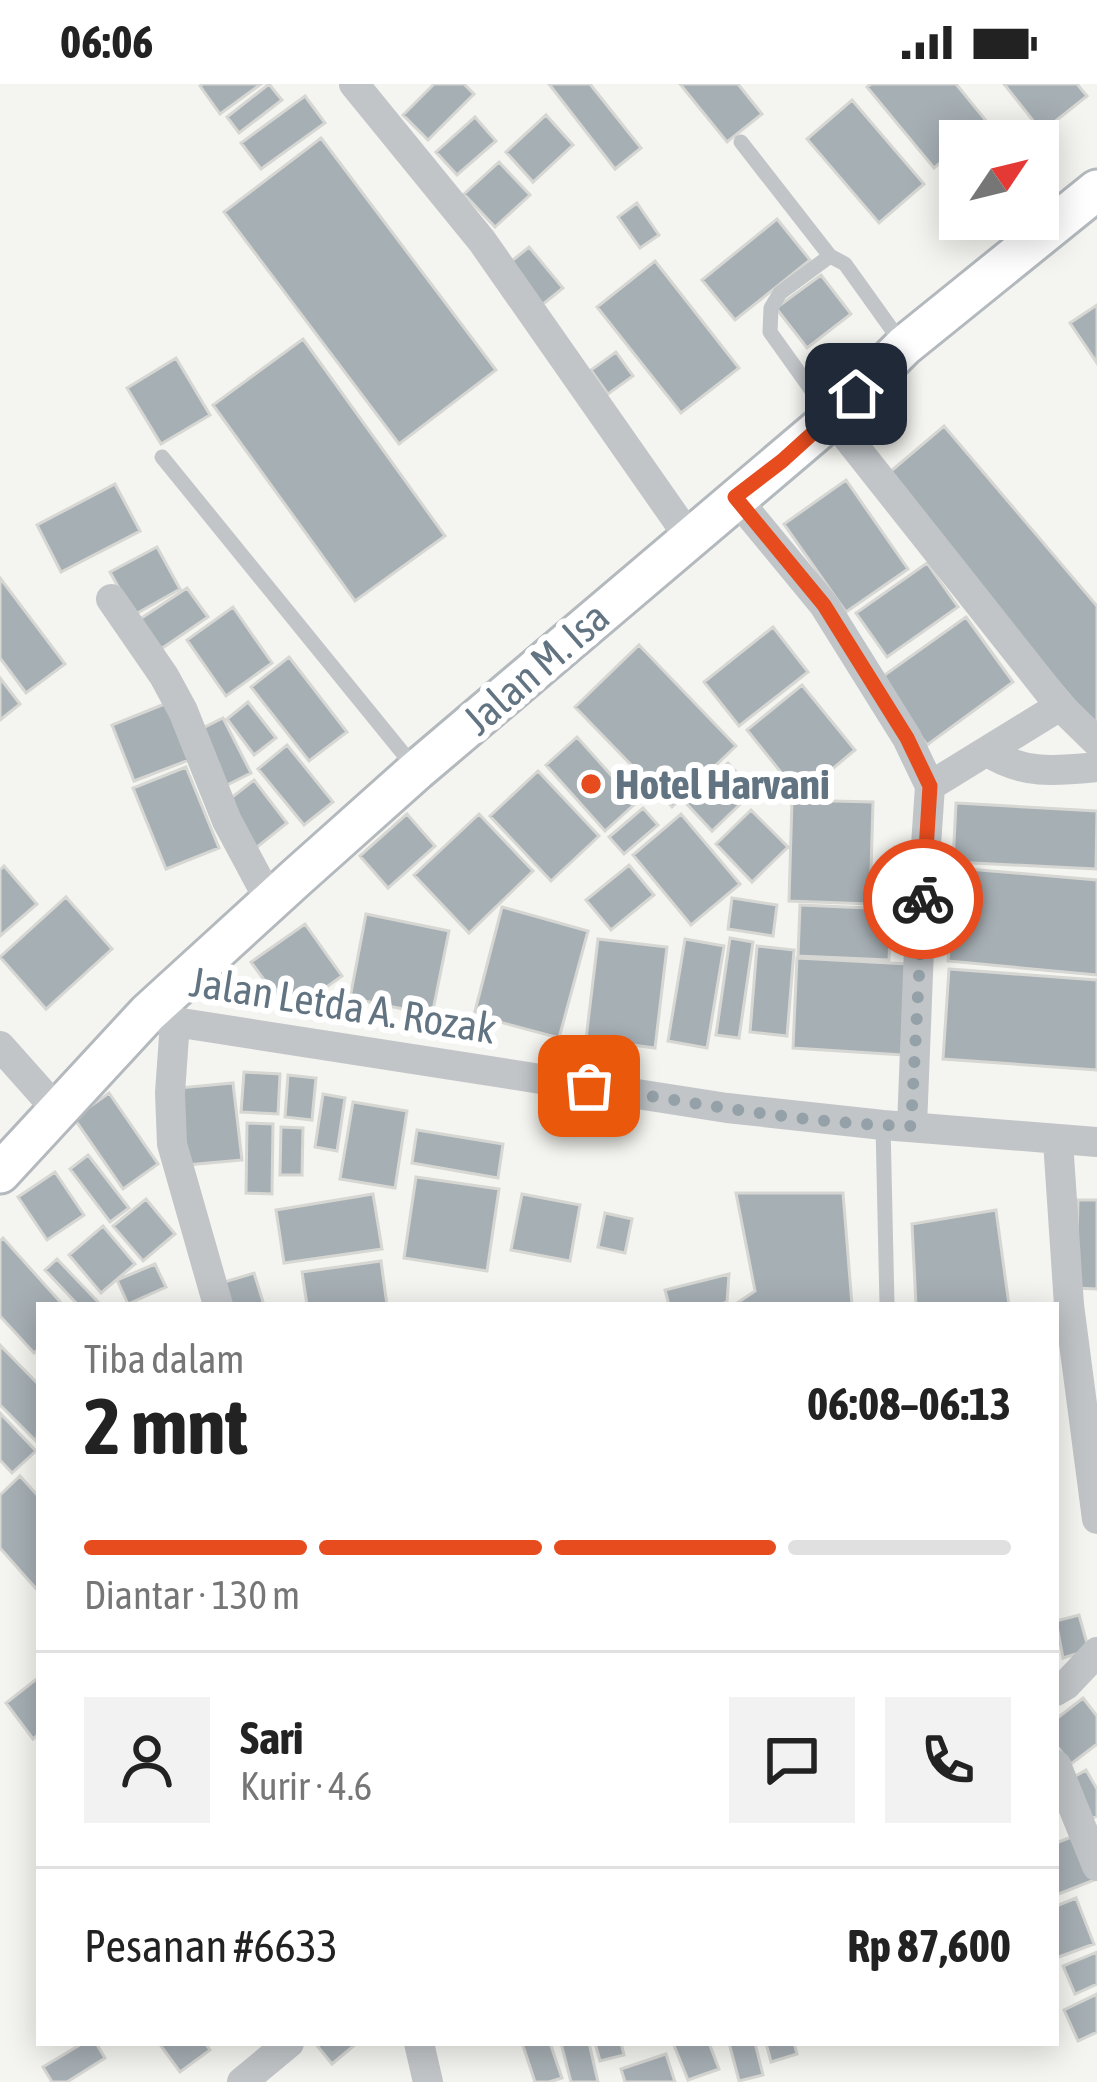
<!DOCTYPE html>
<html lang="id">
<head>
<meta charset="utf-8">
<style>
  :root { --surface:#fff; --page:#f2f2f2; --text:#222; --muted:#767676; --line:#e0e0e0; --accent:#e74c1e }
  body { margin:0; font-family:"Asap Condensed",sans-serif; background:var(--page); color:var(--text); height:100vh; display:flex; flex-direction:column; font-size:45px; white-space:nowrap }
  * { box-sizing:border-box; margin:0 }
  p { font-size:39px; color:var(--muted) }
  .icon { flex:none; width:66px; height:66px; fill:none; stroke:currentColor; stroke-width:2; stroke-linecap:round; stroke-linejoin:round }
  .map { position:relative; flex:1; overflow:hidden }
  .side { position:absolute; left:36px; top:1218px; width:1023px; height:744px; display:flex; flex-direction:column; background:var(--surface); border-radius:0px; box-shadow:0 6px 30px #0003 }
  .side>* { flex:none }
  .needle { width:78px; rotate:55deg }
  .tools { position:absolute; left:939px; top:36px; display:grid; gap:24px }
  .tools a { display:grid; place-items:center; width:120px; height:120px; border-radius:0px; background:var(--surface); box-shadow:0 6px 30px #0003; font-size:60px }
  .pin { position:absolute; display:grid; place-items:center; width:102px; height:102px; color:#fff; margin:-51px; border-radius:24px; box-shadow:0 6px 18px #0006 }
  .courier { position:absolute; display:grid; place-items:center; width:120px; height:120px; margin:-60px; border:9px solid #e74c1e; border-radius:50%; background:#fff; color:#222; box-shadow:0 3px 15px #0007 }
  .overview em { font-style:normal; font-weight:700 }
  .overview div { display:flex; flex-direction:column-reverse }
  .overview { display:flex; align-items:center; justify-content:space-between; height:204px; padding:0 48px }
  h1 { font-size:78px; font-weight:700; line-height:90px }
  .bar { display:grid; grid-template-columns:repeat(4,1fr); gap:18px 12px; align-content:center; height:144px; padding:0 48px }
  .bar i { height:15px; border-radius:9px; background:var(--line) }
  .bar .selected { background:var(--accent) }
  .bar p { grid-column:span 4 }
  .line { display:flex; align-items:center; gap:30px; padding:0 48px; border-top:3px solid var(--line) }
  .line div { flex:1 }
  .round { display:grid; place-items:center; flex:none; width:126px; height:126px; border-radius:0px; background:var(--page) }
  .status { display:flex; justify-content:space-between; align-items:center; height:84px; padding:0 60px; background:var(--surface); direction:ltr }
  .status svg { height:33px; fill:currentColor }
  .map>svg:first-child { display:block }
  .building { fill:#a6afb4; stroke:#d6d6d3; stroke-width:3 }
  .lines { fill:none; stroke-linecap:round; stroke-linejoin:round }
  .secondary-casing { stroke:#b3b9bd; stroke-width:45 }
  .lane { stroke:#c1c5c8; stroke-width:15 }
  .street { stroke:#c1c5c8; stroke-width:30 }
  .secondary { stroke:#fff; stroke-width:39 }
  .done { stroke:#95a1a8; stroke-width:12; stroke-dasharray:0 21.6 }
  .route { stroke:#e74c1e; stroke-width:15 }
  .poi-dot { fill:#e74c1e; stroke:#fff; stroke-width:4.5 }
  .labels { text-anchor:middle; stroke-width:12; stroke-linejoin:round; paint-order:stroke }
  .street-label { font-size:42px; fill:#627482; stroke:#fff }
  .poi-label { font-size:42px; font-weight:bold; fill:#627482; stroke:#fff; text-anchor:start }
</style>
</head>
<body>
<div class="status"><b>06:06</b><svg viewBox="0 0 49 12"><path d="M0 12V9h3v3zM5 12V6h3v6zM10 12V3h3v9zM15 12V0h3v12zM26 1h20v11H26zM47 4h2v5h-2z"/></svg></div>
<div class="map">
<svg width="1097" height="1998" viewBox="0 0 1097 1998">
  <rect width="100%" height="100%" fill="#f4f4f0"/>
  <path class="building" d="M203 0H261L220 30 200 2Z
    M269 0 282 16 239 49 227 33Z
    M434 0H464L474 10 428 56 403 31Z
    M549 0H590L641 64 615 85Z
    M680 0H738L762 30 727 58Z
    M871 0H956L988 39 967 57H960V63L934 84 867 3Z
    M1004 0H1077L1087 12 1042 48Z
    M305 12 325 39 261 85 241 59Z
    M852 16 924 100 879 139 807 55Z
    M546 31 573 61 533 98 506 68Z
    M475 33 496 57 457 91 436 68Z
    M321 54 496 286 399 360 224 128Z
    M499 78 530 111 495 143 464 110Z
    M637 119 659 151 640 164 618 133Z
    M777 135 810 176 735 236 702 196Z
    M529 163 563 204 542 221 508 180Z
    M655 177 739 284 681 329 597 223Z
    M821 191 851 230 807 264 776 224Z
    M1097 221V279L1070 239Z
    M303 255 445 452 355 517 213 321Z
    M616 268 633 292 608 310 591 286Z
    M176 274 210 331 161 360 127 304Z
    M944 342 1097 522V644L884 393Z
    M846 396 908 485 846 528 784 440Z
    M115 400 140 447 61 488 37 441Z
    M157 463 180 505 134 531 110 488Z
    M927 479 958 523 887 573 856 529Z
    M0 494 65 580 26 609 0 574Z
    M187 504 208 533 155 569 137 537Z
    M233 523 272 579 226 612 187 556Z
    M966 533 1013 598 927 661 879 595Z
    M773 543 808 588 739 642 704 598Z
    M639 561 736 662 672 723 575 623Z
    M289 573 347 648 309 677 251 603Z
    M0 594 20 620 0 636Z
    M802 601 855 666 800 712 747 646Z
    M248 618 276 654 254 671 227 635Z
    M167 619 189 676 134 697 112 641Z
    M223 634 251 689 223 703 195 648Z
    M577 653 636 719 605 747 546 681Z
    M287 661 333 718 304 741 258 685Z
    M728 679 754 707 712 747 685 718Z
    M186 683 219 764 166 785 133 704Z
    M538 687 599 752 551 797 490 732Z
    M254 696 287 739 256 764 222 721Z
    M792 716 873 718 870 820 789 817Z
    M956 719 1097 727 1096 785 953 778Z
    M643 724 658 741 624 770 609 753Z
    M751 726 788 763 752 798 716 760Z
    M407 730 435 762 388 804 360 772Z
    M479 730 533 787 469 849 414 791Z
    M681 730 740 800 691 841 633 771Z
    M629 781 654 811 611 846 586 816Z
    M4 782 37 820 0 852V786Z
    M956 784 1097 796V891L948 877Z
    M66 813 112 865 46 925 0 873Z
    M732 814 777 821 773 852 728 845Z
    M800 821 891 825 889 876 798 872Z
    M502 823 588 847 559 954 474 931Z
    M366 830 449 847 432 931 350 914Z
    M305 840 342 892 289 930 251 878Z
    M730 854 753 858 739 954 716 951Z
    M598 855 667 863 655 964 586 955Z
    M685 855 724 862 707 964 668 957Z
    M757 862 794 866 787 952 750 948Z
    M797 874 908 880 903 971 793 964Z
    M949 885 1097 896V986L943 975Z
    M244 988 280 990 278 1030 241 1028Z
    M288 991 316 994 312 1036 285 1033Z
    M233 999 242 1076 186 1081 178 1004Z
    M109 1009 158 1080 123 1105 74 1034Z
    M323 1010 345 1014 337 1067 315 1063Z
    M353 1018 407 1027 395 1104 340 1095Z
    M247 1039 273 1040 272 1110 246 1109Z
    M281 1043 303 1044 302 1091H280Z
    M417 1046 503 1060 498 1094 412 1079Z
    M88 1071 129 1124 110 1138 70 1085Z
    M55 1088 84 1131 47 1156 18 1113Z
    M416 1093 499 1105 487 1187 404 1174Z
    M736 1109H843L852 1221H734L755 1207Z
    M373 1110 382 1165 284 1179 276 1126Z
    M522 1110 580 1121 570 1177 511 1166Z
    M146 1115 175 1150 143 1177 113 1142Z
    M1078 1116H1097V1205L1076 1204Z
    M996 1126 1009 1221H916L912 1140Z
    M605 1129 632 1135 625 1169 598 1163Z
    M103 1142 135 1180 101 1209 69 1171Z
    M3 1154 63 1221H39V1265L34 1269 0 1232V1157Z
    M57 1175 100 1220 99 1221H78L45 1186Z
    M381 1177 387 1221H307L302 1188Z
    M155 1180 166 1203 128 1220 117 1196Z
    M254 1189 264 1221H228L221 1199Z
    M729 1190 727 1218 719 1221H669L665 1206Z
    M0 1261 39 1301 37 1358 0 1321Z
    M0 1329 36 1367 12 1389 0 1376Z
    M20 1392 39 1413V1508L0 1464V1411Z
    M1079 1531 1089 1566 1063 1574 1056 1537Z
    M39 1593V1650L33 1655 6 1619Z
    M1083 1614 1097 1632V1660L1071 1680 1056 1661V1635Z
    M1086 1686 1097 1705V1732L1087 1737 1065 1698Z
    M1079 1750 1097 1795 1056 1811V1759Z
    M1076 1814 1094 1860 1056 1874V1822Z
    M1097 1868V1900L1075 1910 1063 1882Z
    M1097 1910V1948L1078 1957 1064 1926Z
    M83 1959H96L105 1974 67 1998H52L43 1983Z
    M165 1959H205L210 1966 180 1988 161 1962Z
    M315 1959H357L332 1980Z
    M522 1959H550L562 1994 549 1998H535Z
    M561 1959H589L598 1998H571Z
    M595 1959H621L624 1971 600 1977Z
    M673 1959H709L719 1985 688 1996Z
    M729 1959H755L763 1991 739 1997Z
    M766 1959H794L797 1970 771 1978Z
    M666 1970 675 1998H625L621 1985Z"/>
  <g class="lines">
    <g class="secondary-casing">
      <path id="secondary" d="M0 1089 148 929 296 794 417 686 832 334 904 262 1097 106"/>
    </g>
    <path class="lane" d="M741 58 830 172 845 180 903 261
      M830 172 780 209 771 224 770 248 830 332
      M162 373 415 684
      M883 1041 887 1221"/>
    <path class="street" d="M354 0 482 157 689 453
      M832 334 1060 622
      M735 413 824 521 907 654 930 702 919 865 912 1042
      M111 515 164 592 183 627 227 737 270 817
      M988 668C1023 691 1057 687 1097 683
      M930 702 1060 622 1097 658
      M148 929 175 938 727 1024 883 1041 1097 1058
      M175 938 170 1009 172 1060 218 1221
      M0 962 57 1026
      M1058 1057 1069 1221 1097 1435
      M1056 1607 1066 1601 1097 1568
      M1056 1681 1097 1782
      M419 1959 428 1998
      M242 1998 289 1959"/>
    <use href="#secondary" class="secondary"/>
  </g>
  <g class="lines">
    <path class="done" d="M589 1002C695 1019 804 1040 911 1042L923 815"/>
    <path class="route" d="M856 310 782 377 735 413 824 521 907 654 930 702 923 815"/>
  </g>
  <circle class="poi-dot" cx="591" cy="700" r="12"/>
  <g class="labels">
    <g class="street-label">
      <text transform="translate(536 584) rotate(-41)" y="15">Jalan M. Isa</text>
      <text transform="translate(343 921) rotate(9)" y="15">Jalan Letda A. Rozak</text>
    </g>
    <g class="poi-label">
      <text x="615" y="715">Hotel Harvani</text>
    </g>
  </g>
</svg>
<div class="tools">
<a><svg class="needle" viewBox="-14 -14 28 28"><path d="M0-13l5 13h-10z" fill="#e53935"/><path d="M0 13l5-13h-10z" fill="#767676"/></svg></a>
</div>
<div class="pin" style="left:589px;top:1002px;background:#ea580c"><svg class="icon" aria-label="bag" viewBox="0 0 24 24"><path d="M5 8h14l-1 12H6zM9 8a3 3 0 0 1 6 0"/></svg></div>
<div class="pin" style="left:856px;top:310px;background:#1f2937"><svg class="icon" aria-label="home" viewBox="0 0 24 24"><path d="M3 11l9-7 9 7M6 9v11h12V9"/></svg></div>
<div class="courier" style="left:923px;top:815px"><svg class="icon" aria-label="bike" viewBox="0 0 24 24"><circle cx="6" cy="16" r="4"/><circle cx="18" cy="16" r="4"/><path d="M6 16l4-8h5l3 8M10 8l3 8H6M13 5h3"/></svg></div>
<section class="side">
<div class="overview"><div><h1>2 mnt</h1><p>Tiba dalam</p></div><em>06:08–06:13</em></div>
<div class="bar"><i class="selected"></i><i class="selected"></i><i class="selected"></i><i></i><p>Diantar · 130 m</p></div>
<div class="line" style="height:216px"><a class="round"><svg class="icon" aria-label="person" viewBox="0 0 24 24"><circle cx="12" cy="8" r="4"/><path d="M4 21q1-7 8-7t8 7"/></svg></a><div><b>Sari</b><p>Kurir · 4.6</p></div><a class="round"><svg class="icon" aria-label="chat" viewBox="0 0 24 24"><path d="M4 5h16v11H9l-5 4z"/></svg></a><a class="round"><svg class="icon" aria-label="phone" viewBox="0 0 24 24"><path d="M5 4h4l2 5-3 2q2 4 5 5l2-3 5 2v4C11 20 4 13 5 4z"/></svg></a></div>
<div class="line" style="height:156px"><div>Pesanan #6633</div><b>Rp 87,600</b></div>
</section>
</div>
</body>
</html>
